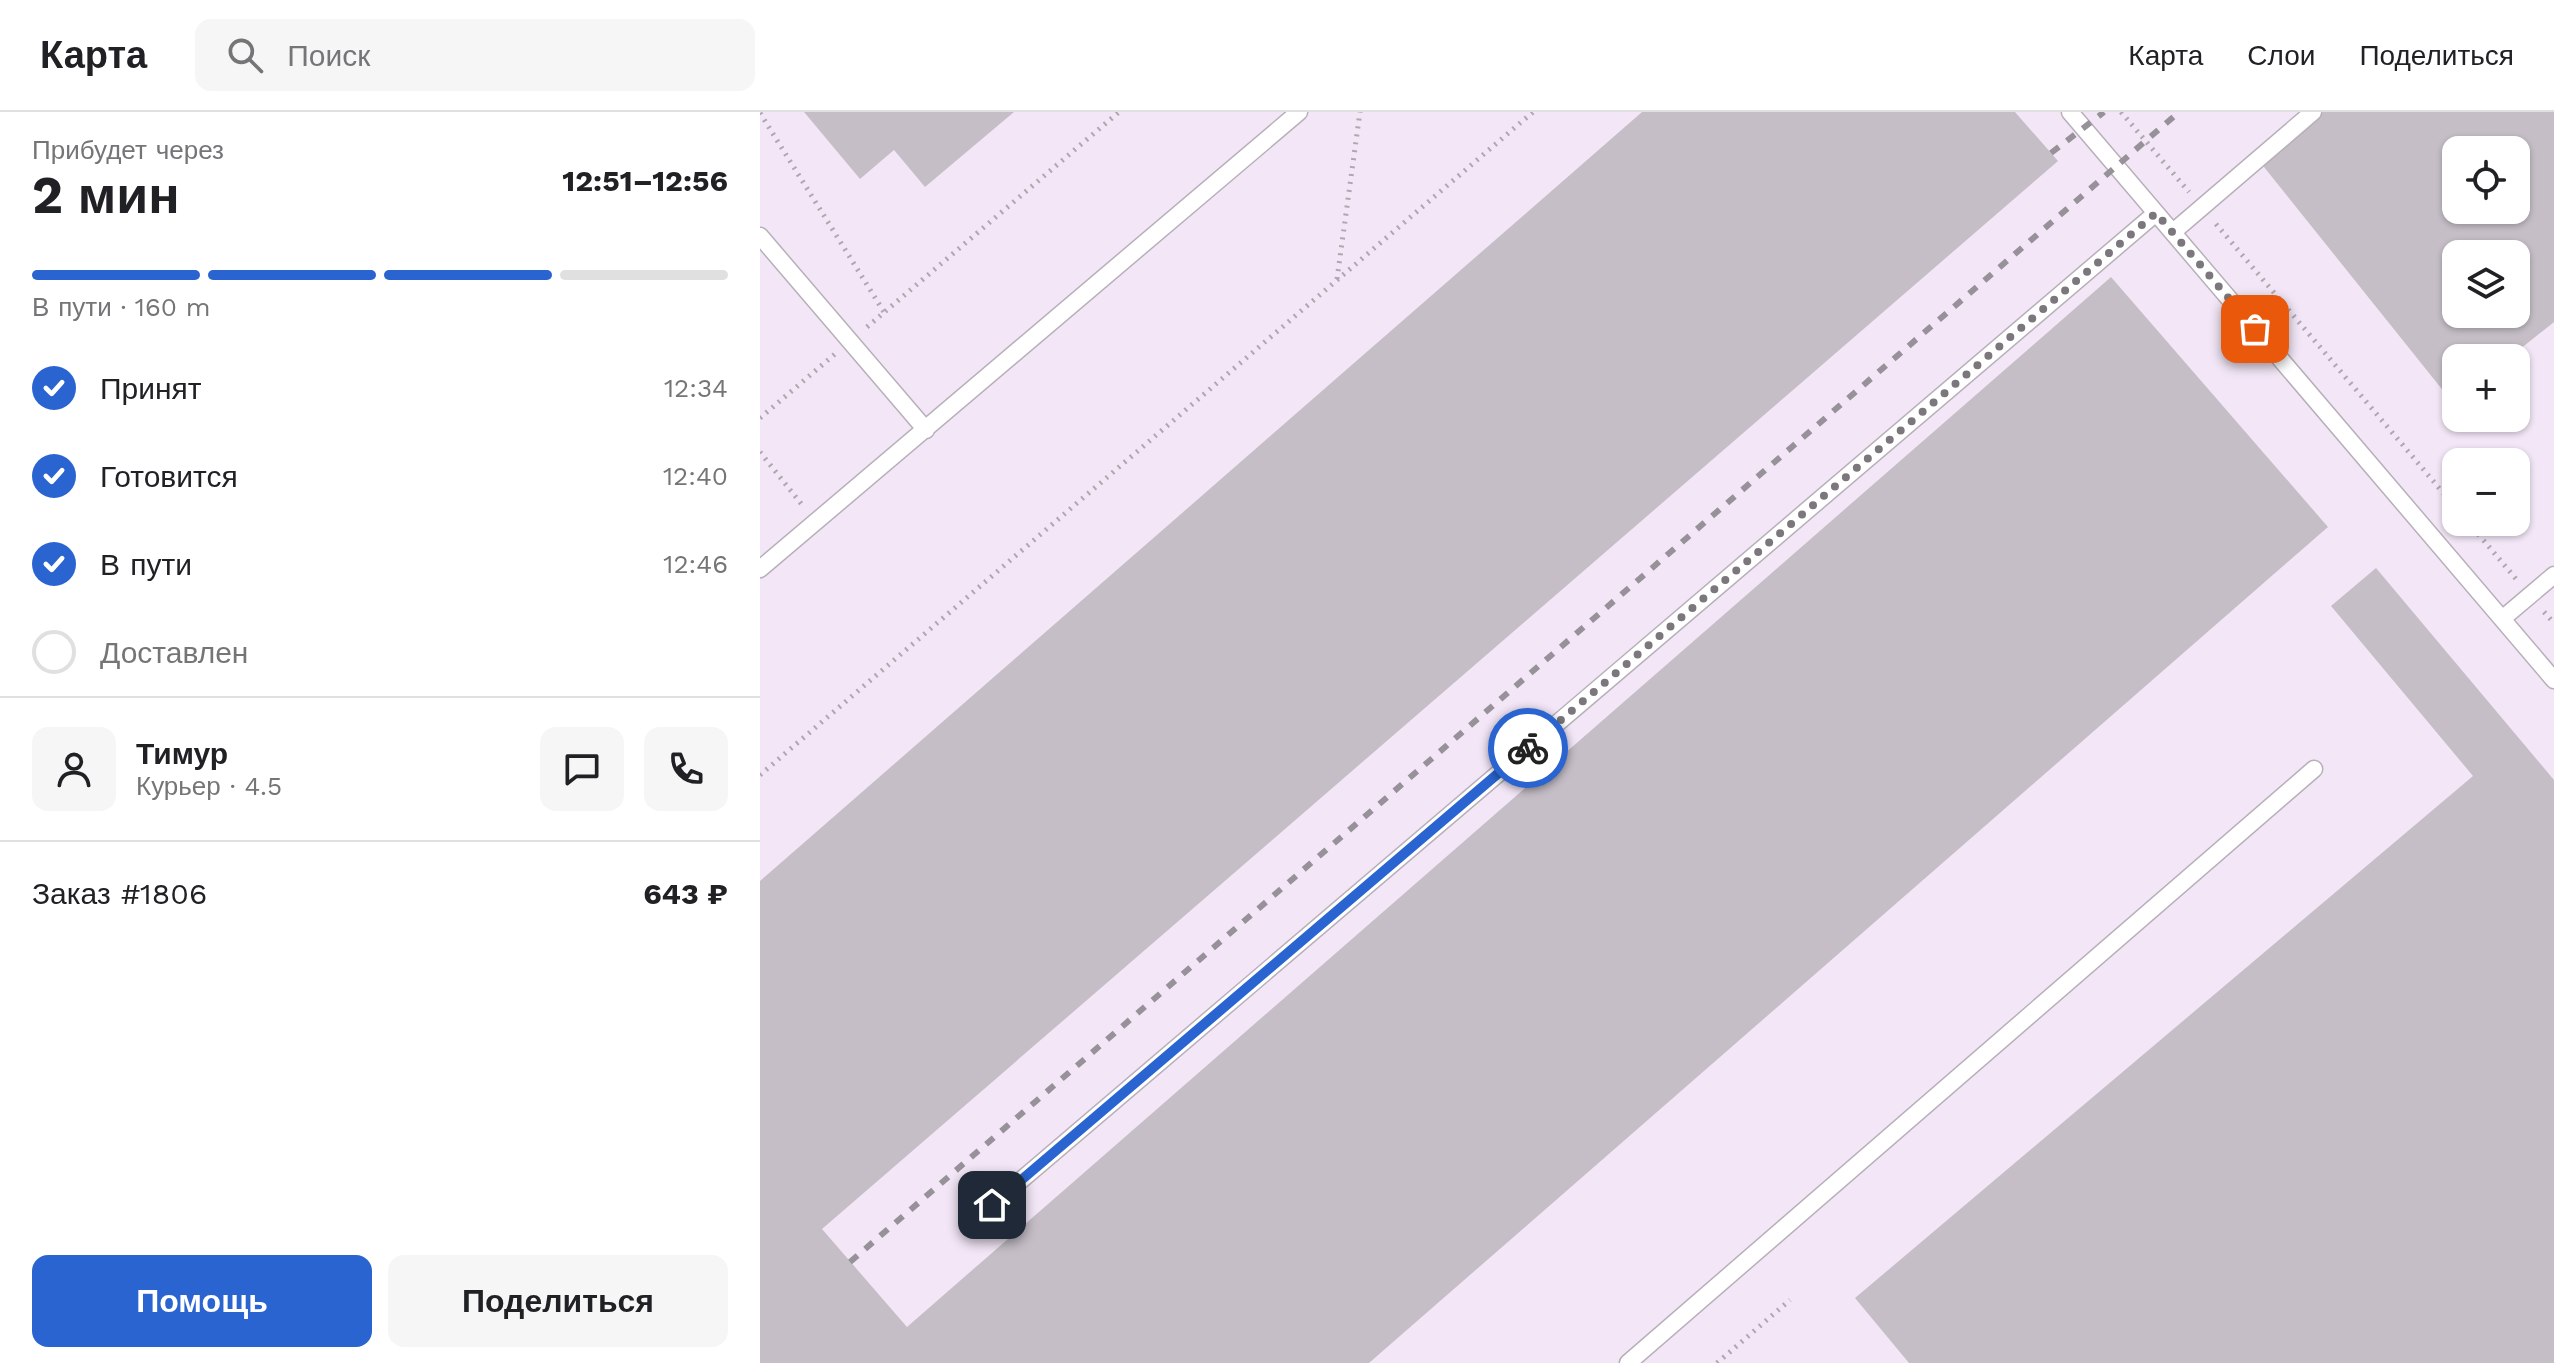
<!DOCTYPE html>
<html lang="ru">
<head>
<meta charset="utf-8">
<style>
  :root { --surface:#fff; --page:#f6f6f6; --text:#202124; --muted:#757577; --line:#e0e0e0; --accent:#2964d1 }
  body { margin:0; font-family:"Work Sans",sans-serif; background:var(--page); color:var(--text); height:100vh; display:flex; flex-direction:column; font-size:30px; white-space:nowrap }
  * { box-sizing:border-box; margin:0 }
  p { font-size:26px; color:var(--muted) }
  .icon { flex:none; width:44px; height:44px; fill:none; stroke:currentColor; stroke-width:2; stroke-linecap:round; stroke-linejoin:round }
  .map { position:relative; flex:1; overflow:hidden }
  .sheet { display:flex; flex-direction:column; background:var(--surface); width:760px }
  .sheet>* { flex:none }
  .buttons { position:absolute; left:1682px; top:24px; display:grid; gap:16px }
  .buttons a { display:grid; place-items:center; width:88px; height:88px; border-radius:16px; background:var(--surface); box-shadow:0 2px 6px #0004; font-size:40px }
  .pin { position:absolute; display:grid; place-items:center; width:68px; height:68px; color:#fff; margin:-34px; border-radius:16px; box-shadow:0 4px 12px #0006 }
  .courier { position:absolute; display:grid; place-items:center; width:80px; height:80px; margin:-40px; border:6px solid #2964d1; border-radius:50%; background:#fff; color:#222; box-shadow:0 2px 10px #0007 }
  .summary em { font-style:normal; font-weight:700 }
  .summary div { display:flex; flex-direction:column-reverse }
  .summary { display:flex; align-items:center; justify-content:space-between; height:136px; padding:0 32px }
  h1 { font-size:52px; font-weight:700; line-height:60px }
  .bar { display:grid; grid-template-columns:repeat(4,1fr); gap:12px 8px; align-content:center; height:96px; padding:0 32px }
  .bar i { height:10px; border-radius:6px; background:var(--line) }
  .bar .current { background:var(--accent) }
  .bar p { grid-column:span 4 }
  .line { display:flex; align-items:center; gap:20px; padding:0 32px; border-top:2px solid var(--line) }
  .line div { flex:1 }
  .round { display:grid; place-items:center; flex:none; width:84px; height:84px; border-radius:16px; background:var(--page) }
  ol { padding:0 32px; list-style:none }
  li { display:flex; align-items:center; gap:24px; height:88px }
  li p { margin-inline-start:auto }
  li .icon { padding:8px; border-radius:50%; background:var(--accent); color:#fff; stroke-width:4 }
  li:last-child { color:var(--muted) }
  li i { width:44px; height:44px; border:4px solid var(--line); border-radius:50% }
  .action { display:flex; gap:16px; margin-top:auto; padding:16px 32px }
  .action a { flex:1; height:92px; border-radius:16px; background:var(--accent); color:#fff; font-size:32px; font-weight:700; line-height:92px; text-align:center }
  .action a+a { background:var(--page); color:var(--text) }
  header { display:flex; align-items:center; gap:48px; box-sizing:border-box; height:112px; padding:0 40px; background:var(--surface); border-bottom:2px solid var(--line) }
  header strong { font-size:38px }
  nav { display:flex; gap:44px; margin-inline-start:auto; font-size:28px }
  .search { width:560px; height:72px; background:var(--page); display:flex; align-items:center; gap:20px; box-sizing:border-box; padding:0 28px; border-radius:16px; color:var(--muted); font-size:30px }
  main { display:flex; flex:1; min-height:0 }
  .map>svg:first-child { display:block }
  .built { fill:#f3e7f7; fill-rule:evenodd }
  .building { fill:#c5bec7; fill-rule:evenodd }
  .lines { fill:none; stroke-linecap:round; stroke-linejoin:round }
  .lane-casing { stroke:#b7b0b9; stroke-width:19 }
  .path { stroke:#aea8af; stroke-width:5; stroke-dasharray:2 6; stroke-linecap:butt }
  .lane { stroke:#fff; stroke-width:16 }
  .rail { stroke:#979299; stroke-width:6; stroke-dasharray:10 10; stroke-linecap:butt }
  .done { stroke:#7b777c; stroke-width:8; stroke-dasharray:0 14.4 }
  .route { stroke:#2964d1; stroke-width:10 }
</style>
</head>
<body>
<header>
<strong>Карта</strong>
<div class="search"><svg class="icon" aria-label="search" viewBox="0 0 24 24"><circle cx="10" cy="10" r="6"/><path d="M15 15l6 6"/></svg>Поиск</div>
<nav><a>Карта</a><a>Слои</a><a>Поделиться</a></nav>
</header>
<main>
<section class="sheet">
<div class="summary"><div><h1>2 мин</h1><p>Прибудет через</p></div><em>12:51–12:56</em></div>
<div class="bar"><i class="current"></i><i class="current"></i><i class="current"></i><i></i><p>В пути · 160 m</p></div>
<ol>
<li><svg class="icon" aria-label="check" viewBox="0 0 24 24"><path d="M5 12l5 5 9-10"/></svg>Принят<p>12:34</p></li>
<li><svg class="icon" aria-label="check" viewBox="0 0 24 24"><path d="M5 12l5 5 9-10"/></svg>Готовится<p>12:40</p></li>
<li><svg class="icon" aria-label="check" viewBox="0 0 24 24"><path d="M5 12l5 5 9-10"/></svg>В пути<p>12:46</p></li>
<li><i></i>Доставлен</li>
</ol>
<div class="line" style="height:144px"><a class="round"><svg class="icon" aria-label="person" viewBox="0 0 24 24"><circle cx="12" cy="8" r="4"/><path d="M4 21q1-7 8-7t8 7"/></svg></a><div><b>Тимур</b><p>Курьер · 4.5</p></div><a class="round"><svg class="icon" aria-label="chat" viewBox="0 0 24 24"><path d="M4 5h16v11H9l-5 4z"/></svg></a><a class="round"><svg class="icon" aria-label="phone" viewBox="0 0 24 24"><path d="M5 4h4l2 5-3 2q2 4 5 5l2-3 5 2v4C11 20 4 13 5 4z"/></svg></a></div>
<div class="line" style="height:104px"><div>Заказ #1806</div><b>643 ₽</b></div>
<div class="action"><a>Помощь</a><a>Поделиться</a></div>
</section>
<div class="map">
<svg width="1794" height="1251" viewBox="0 0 1794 1251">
  <rect width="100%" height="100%" fill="#fbf4fd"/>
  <path class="built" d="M0 0H1794V1251H0ZM1696 38H1756V98H1696ZM1696 142H1756V202H1696ZM1696 246H1756V306H1696ZM1696 350H1756V410H1696Z"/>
  <path class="building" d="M44 0H254L165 75 134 38 100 67Z
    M882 0H1255L1298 49 62 1117 147 1215 1351 165 1568 415 609 1251H0V769Z
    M1563 0H1794V210L1749 246H1696V289L1693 291 1500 50ZM1696 38H1756V98H1696ZM1696 142H1756V202H1696Z
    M1616 456 1794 668V1251H1149L1095 1186 1713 664 1571 494Z"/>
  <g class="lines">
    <g class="lane-casing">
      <path id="lane" d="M1310 0 1794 568
        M1413 120 1553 0
        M0 124 166 318
        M0 457 539 0
        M1742 507 1794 463
        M232 1093 1396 101
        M868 1251 1554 657"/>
    </g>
    <path class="path" d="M1361 0 1429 80
      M0 1 124 200
      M1456 112 1696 396
      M577 167 600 0
      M107 215 359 0
      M0 306 75 242
      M0 340 43 394
      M1708 410 1757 468
      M1784 500 1794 511
      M0 663 773 0
      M957 1251 1030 1188"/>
    <use href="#lane" class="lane"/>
    <path class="rail" d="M1291 41 1344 0
      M90 1150 1419 0"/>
  </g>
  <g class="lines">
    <path class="done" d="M768 636 1396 101 1495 217"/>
    <path class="route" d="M232 1093 768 636"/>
  </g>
</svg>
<div class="buttons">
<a><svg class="icon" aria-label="locate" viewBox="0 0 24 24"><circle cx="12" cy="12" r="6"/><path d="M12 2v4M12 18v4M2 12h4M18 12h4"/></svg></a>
<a><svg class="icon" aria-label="layers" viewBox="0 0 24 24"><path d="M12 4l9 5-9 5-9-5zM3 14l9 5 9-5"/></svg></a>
<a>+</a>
<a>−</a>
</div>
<div class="pin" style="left:1495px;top:217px;background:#ea580c"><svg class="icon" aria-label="bag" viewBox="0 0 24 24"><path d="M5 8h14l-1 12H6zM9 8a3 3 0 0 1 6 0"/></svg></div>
<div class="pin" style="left:232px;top:1093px;background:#1f2937"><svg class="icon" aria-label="home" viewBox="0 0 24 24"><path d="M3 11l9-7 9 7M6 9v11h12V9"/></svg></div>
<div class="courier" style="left:768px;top:636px"><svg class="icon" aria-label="bike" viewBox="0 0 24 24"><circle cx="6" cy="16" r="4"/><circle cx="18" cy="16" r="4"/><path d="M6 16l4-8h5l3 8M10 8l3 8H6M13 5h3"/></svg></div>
</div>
</main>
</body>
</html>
